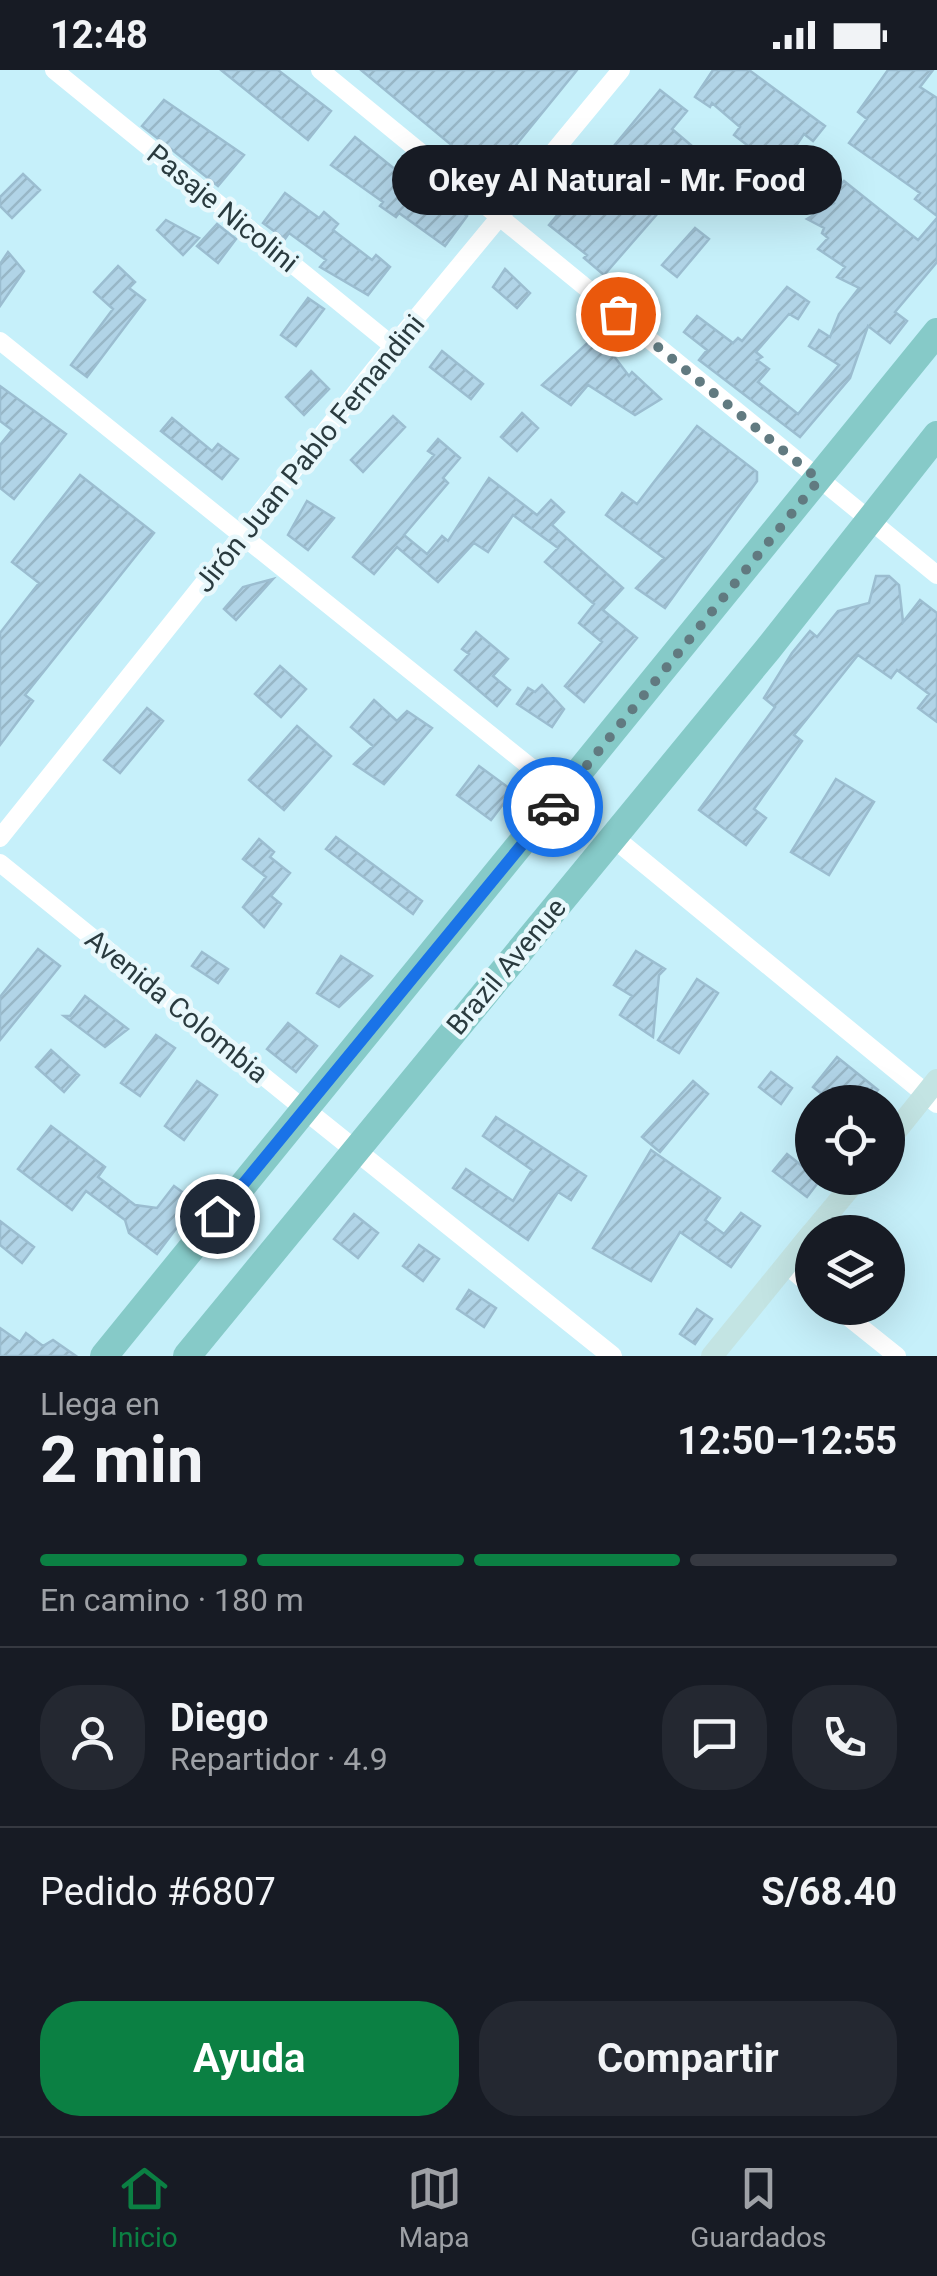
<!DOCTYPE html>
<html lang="es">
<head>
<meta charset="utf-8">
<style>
  :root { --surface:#171b24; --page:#242831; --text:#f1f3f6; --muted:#9ea1a6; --line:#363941; --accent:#0b8043 }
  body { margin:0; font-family:Roboto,sans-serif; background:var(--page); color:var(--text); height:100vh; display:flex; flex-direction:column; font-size:38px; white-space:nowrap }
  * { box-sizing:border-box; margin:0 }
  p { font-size:32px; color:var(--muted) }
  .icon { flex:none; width:55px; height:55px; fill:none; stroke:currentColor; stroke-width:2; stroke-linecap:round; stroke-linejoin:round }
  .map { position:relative; height:1286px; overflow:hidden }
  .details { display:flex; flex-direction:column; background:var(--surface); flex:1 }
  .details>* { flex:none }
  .controls { position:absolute; left:795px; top:1015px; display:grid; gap:20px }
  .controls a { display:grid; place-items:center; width:110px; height:110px; border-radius:50%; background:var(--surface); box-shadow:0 10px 40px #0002; font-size:50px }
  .pin { position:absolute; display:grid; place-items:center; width:85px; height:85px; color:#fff; margin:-42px; border:5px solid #fff; border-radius:50%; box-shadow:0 2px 10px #0007 }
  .courier { position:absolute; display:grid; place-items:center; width:100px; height:100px; margin:-50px; border:8px solid #1a73e8; border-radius:50%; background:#fff; color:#222; box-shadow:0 2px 12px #0007 }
  .bubble { position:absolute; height:70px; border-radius:35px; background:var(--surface); box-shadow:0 10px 40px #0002; font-size:32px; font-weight:700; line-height:70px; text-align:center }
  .overview em { font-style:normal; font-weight:700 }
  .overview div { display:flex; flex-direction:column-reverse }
  .overview { display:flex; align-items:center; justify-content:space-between; height:170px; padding:0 40px }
  h1 { font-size:65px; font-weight:700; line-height:75px }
  .bar { display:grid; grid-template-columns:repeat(4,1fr); gap:15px 10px; align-content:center; height:120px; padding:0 40px }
  .bar i { height:12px; border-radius:8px; background:var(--line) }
  .bar .selected { background:var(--accent) }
  .bar p { grid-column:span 4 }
  .line { display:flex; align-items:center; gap:25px; padding:0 40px; border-top:2px solid var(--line) }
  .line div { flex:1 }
  .round { display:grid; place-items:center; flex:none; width:105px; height:105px; border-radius:40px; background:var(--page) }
  .primary-button { display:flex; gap:20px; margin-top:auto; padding:20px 40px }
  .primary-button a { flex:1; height:115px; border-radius:40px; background:var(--accent); color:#fff; font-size:40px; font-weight:700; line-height:115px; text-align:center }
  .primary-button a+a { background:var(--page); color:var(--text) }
  .status { display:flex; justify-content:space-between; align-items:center; height:70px; padding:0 50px; background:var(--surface); direction:ltr }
  .status svg { height:28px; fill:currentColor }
  .tab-bar { display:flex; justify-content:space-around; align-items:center; height:140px; border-top:2px solid var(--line); background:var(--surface); font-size:28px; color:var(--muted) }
  .tab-bar a { display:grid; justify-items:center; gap:5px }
  .tab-bar .selected { color:var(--accent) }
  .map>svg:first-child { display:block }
  .building { fill:url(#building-hatch); stroke:#9bbdd0; stroke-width:2.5 }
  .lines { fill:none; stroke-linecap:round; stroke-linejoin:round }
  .minor { stroke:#fff; stroke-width:18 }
  .tertiary { stroke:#fff; stroke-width:20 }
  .secondary { stroke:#c3e4e3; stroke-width:22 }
  .primary { stroke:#86cac8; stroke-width:28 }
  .done { stroke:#617a80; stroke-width:10; stroke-dasharray:0 18 }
  .route { stroke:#1a73e8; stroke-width:12 }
  .labels { text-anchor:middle; stroke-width:9; stroke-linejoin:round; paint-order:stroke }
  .street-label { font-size:28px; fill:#2a3b3f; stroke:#e8f8fc }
</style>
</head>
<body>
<div class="status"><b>12:48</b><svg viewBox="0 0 49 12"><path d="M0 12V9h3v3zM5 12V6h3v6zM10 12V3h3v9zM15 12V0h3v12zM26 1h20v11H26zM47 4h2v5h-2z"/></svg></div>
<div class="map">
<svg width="937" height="1286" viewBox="0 0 937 1286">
  <defs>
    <pattern id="building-hatch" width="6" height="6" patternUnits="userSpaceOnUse" patternTransform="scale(2.5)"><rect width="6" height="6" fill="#b1d4e7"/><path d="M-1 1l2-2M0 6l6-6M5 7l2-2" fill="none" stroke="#98b7c7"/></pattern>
  </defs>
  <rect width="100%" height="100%" fill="#c6f0fa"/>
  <path class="building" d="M221 0H278L331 41 308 70Z
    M361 0H577L490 107Z
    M713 0H749L825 56 813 71 804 64 787 89 772 78 759 106 769 113 760 126 731 106 751 78 734 65 740 57 712 33 710 37 695 27Z
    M888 0H933L920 17 937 28V146L915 129 920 123 849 73 867 49 858 42Z
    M660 20 687 41 672 59 706 88 604 205 584 188 587 185 549 155Z
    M164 30 244 85 218 116 142 56Z
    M355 67 438 134 443 128 467 146 445 176 399 143 396 147 380 136 383 132 331 95Z
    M23 104 40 120 12 148 0 136V127Z
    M844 111 918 170 937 148V192L895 242 907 251 890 273 868 256 850 308 800 367 699 290 707 280 684 262 697 246 733 273 738 268 742 271 787 217 809 232 798 249 789 244 756 282 762 287 757 290 769 299 758 312 798 344 839 295 809 276 819 260 830 267 839 244 859 218 837 207 845 197 818 179 828 168 822 163 824 158 807 149 834 133 829 126Z
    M285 123 319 148 324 142 338 154 333 160 372 190 376 185 390 197 368 225 320 197 326 190 289 163 285 169 263 153Z
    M166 150 199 168 183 185 157 160Z
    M217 154 236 169 218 193 197 176Z
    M695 158 709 169 677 207 662 195Z
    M8 182 24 201 0 236V194Z
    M118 196 135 212 129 218 145 230 87 307 71 295 113 239 94 222Z
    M505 199 530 223 517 238 493 217Z
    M308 228 324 239 296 276 281 265Z
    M597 264 629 306 632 302 661 329 635 345 588 315 571 335 542 315Z
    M442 281 483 314 471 329 430 297Z
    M311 301 329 319 304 345 286 327Z
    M0 316 66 364 14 429 0 418V375L12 360 0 351Z
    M522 343 538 358 517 381 501 367Z
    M393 346 405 357 363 402 351 390Z
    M172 348 212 381 218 374 238 389 222 409 161 361Z
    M697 356 757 402V411L665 538 636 518 664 488 606 445 622 423 637 434Z
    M438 369 460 388 443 408 448 413 404 465 427 484 442 466 448 471 489 408 537 445 551 430 564 442 552 455 623 518 603 540 637 568 584 632 565 616 602 572 579 553 594 534 545 492 558 478 513 445 488 482 474 473 438 512 397 477 374 504 353 487 434 385 428 381Z
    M80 405 154 463 25 625 33 631 0 675V563L39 513 12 492Z
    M307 431 334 448 308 480 288 465Z
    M876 506H889L899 515 903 552 920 530 937 543V652L918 638 929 624 897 600 891 608 858 585 794 665 802 671 754 739 766 748 746 775 699 740 775 637 764 628 792 583 810 561 817 567 838 541 869 533Z
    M273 509 236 550 224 539 243 517Z
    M476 562 508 589 493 606 510 620 497 636 455 600 469 584 462 579Z
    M280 596 306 619 281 647 255 624Z
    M542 615 564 639 552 657 517 634 528 618 535 622Z
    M374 630 397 651 407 641 432 658 384 714 354 694 373 676 351 657Z
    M147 638 163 651 120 703 104 690Z
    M297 656 331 686 284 740 249 710Z
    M479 696 513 721 491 750 457 725Z
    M836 709 874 732 829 805 791 782Z
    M336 767 422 831 413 844 326 779Z
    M259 769 274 782 270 787 290 803 271 826 281 834 264 857 243 837 266 807 243 789Z
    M38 879 60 896 0 970V927Z
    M636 881 665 899 659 905 653 967 620 945 632 926 614 915Z
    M202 882 228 899 218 913 192 896Z
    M341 886 372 906 339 937 317 923Z
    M697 909 718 923 679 983 658 970Z
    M85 926 128 959 105 977 64 946H70Z
    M288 953 317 976 296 1002 267 979Z
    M156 965 175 978 140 1026 121 1013Z
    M51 980 79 1005 64 1022 36 997Z
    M837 987 878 1020 867 1032H832L813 1017Z
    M771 1002 792 1018 781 1034 759 1017Z
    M197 1011 217 1025 184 1070 165 1056Z
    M693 1011 708 1024 660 1082 642 1067Z
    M496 1047 586 1106 571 1130 558 1122 528 1170 453 1118 466 1099 513 1131 532 1100 483 1066Z
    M51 1056 105 1097 98 1107 135 1135 157 1138 174 1116 196 1132 157 1184 129 1163 125 1150 86 1121 72 1140 18 1099Z
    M651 1080 720 1128 705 1150 724 1164 741 1143 760 1156 731 1197 680 1162 651 1211 593 1178Z
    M787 1084 820 1110 807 1127 773 1101Z
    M354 1144 378 1163 358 1188 334 1169Z
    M0 1151 34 1177 22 1193 0 1175Z
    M419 1175 439 1189 423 1211 403 1196Z
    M469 1220 496 1238 484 1257 457 1239Z
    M697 1239 712 1249 695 1274 680 1264Z
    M0 1258 20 1272 26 1263 43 1276 53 1270 76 1286H0Z"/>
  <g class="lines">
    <path class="minor" d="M54 0 393 276
      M320 0 937 505
      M0 271 564 724
      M0 768 393 276 621 0
      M0 793 304 1039
      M786 1195 812 1217
      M837 1238 897 1286"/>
    <path class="tertiary" d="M614 768 937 1033
      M304 1039 612 1286"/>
    <path class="secondary" d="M888 1071 937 1010
      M813 1162 858 1108
      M712 1286 812 1163"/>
    <path class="primary" d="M104 1286 937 262
      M187 1286 768 579 937 365"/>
  </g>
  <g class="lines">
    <path class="done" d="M553 737 819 410 618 244"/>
    <path class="route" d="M217 1146 553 737"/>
  </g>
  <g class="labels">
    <g class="street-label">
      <text transform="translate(223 138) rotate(39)" y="10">Pasaje Nicolini</text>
      <text transform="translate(309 383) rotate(-51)" y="10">Jirón Juan Pablo Fernandini</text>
      <text transform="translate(506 896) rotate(-50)" y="10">Brazil Avenue</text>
      <text transform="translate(177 936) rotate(39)" y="10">Avenida Colombia</text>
    </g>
  </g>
</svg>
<div class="controls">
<a><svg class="icon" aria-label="locate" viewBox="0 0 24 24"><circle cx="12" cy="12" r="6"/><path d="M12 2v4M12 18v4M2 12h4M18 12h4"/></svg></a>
<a><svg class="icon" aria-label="layers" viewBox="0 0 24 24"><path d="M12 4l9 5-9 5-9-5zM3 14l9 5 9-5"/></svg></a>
</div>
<div class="pin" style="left:618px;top:244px;background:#ea580c"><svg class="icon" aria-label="bag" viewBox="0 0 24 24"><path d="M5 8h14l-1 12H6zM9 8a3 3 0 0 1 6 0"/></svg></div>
<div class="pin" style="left:217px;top:1146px;background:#1f2937"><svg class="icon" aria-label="home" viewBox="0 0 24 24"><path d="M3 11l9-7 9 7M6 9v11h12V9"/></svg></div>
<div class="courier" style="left:553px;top:737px"><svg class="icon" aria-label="car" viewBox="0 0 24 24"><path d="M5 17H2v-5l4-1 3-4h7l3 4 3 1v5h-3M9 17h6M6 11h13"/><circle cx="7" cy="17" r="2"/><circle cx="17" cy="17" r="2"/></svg></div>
<div class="bubble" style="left:392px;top:75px;width:450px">Okey Al Natural - Mr. Food</div>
</div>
<section class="details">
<div class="overview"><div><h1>2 min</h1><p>Llega en</p></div><em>12:50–12:55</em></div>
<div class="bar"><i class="selected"></i><i class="selected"></i><i class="selected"></i><i></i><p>En camino · 180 m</p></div>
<div class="line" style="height:180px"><a class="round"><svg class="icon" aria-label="person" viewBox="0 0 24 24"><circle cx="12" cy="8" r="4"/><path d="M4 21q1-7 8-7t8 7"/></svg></a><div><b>Diego</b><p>Repartidor · 4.9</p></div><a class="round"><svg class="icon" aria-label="chat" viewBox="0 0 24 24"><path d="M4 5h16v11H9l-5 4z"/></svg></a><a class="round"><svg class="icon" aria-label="phone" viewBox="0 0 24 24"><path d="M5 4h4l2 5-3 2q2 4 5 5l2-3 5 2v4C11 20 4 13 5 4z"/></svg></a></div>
<div class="line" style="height:130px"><div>Pedido #6807</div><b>S/68.40</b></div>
<div class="primary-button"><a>Ayuda</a><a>Compartir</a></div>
</section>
<nav class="tab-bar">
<a class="selected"><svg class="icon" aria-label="home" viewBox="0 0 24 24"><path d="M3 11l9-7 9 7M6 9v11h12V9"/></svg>Inicio</a>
<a><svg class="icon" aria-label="map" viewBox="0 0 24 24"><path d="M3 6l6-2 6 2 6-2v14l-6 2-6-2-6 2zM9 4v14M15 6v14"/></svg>Mapa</a>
<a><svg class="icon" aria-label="saved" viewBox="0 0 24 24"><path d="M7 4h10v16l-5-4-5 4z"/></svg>Guardados</a>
</nav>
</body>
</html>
